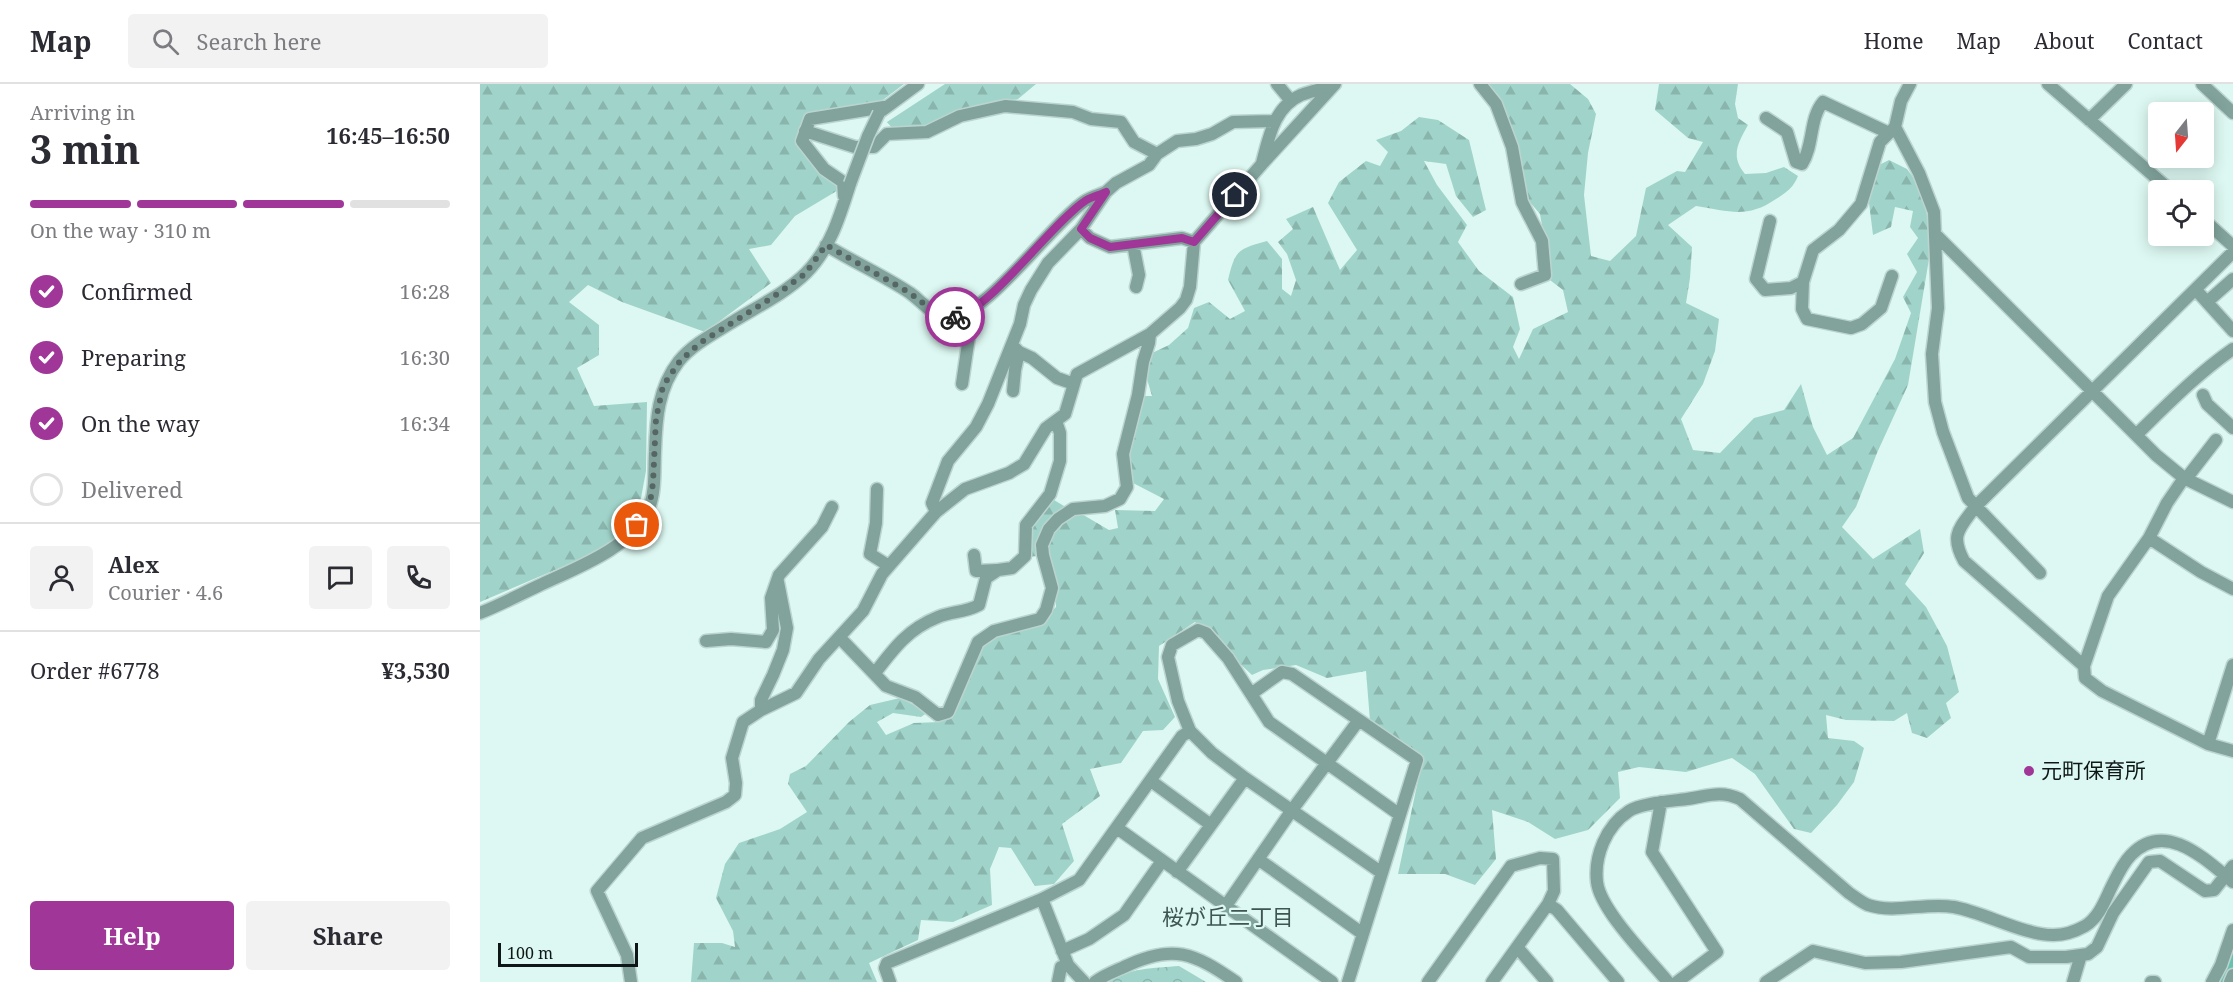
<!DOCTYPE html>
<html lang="en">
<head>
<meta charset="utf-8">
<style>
  :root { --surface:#fff; --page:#f2f2f3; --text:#2b2b33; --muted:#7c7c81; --line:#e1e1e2; --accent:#a03698 }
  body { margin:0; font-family:"Noto Serif","Noto Sans JP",serif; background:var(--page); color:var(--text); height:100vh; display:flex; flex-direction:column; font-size:22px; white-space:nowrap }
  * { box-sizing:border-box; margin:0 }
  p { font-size:20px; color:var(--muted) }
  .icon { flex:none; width:33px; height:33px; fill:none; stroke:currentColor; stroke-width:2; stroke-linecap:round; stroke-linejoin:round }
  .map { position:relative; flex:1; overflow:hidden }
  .side { display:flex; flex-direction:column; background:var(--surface); width:480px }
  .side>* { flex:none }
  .needle { width:39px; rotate:197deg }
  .controls { position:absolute; left:1668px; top:18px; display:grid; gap:12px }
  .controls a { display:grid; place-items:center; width:66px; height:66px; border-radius:6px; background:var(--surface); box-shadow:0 3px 15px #0003; font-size:30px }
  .scale { position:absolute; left:18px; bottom:15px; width:140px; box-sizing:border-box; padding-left:6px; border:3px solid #0e1716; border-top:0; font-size:16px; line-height:21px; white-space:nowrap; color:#0e1716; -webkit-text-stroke:4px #ddf8f2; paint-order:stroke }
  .pin { position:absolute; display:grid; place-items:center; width:51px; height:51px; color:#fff; margin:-26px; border:3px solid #fff; border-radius:50%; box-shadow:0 2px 6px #0007 }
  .courier { position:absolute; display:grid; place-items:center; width:60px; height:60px; margin:-30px; border:4px solid #a03698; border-radius:50%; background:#fff; color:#222; box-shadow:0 2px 8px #0007 }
  .overview em { font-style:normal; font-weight:700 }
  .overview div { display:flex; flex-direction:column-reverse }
  .overview { display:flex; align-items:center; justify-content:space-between; height:102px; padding:0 30px }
  h1 { font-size:39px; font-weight:700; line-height:45px }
  .bar { display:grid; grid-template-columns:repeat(4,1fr); gap:9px 6px; align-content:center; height:72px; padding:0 30px }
  .bar i { height:8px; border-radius:4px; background:var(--line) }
  .bar .selected { background:var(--accent) }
  .bar p { grid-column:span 4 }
  .line { display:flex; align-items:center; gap:15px; padding:0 30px; border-top:2px solid var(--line) }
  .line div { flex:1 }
  .round { display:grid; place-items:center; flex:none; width:63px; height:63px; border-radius:6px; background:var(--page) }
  ol { padding:0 30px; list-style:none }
  li { display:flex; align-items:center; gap:18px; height:66px }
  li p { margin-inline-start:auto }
  li .icon { padding:6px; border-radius:50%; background:var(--accent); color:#fff; stroke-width:4 }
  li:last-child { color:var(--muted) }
  li i { width:33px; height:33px; border:3px solid var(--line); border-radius:50% }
  .primary-button { display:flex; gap:12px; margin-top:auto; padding:12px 30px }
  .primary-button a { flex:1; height:69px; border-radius:6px; background:var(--accent); color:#fff; font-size:24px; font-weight:700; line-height:69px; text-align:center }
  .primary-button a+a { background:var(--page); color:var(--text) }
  header { display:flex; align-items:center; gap:36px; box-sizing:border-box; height:84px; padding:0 30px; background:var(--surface); border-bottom:2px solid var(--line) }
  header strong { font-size:28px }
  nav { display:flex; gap:33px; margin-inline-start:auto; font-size:21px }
  .search { width:420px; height:54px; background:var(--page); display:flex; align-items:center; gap:15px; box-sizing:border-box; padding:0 21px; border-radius:6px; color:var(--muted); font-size:22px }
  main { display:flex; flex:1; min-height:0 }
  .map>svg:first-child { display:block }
  .forest { fill:url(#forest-firs) }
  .park { fill:url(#park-crowns) }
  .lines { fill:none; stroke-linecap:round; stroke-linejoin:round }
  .river { stroke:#69c0b1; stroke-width:16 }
  .minor-casing { stroke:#bcd4cf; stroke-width:15 }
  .minor { stroke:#81a39c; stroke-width:12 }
  .minor-bridge-casing { stroke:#bcd4cf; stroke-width:15; stroke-linecap:butt }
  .minor-bridge { stroke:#81a39c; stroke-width:12 }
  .done { stroke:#566663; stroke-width:6; stroke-dasharray:0 10.8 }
  .route { stroke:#a03698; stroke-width:8 }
  .poi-dot { fill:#a03698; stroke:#ddf8f2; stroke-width:2 }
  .labels { text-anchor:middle; stroke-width:4.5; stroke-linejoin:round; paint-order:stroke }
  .poi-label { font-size:21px; fill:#0e1716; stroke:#ddf8f2; text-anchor:start }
  .neighbourhood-label { font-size:22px; fill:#3f5551; stroke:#ddf8f2 }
</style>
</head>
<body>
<header>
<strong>Map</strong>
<div class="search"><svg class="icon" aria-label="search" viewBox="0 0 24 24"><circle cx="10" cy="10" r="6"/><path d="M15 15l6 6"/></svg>Search here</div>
<nav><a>Home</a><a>Map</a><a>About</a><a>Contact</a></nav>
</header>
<main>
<section class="side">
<div class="overview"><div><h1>3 min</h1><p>Arriving in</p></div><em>16:45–16:50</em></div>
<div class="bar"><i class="selected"></i><i class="selected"></i><i class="selected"></i><i></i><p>On the way · 310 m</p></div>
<ol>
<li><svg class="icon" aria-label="check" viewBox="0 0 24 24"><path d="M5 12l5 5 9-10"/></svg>Confirmed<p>16:28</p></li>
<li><svg class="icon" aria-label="check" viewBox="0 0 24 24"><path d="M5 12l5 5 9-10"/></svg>Preparing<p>16:30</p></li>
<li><svg class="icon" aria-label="check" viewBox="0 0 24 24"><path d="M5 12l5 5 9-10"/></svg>On the way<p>16:34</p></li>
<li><i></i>Delivered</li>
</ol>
<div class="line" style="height:108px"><a class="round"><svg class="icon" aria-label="person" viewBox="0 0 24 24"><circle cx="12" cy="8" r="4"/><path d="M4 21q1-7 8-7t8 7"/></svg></a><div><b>Alex</b><p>Courier · 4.6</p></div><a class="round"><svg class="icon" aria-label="chat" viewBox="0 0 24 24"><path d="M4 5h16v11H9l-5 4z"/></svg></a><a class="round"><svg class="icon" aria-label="phone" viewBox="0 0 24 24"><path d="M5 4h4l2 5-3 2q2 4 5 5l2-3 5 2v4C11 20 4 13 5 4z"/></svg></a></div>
<div class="line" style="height:78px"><div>Order #6778</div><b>¥3,530</b></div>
<div class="primary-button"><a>Help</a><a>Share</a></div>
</section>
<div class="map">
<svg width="1753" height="898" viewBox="0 0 1753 898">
  <defs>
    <pattern id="forest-firs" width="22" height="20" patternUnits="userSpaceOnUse" patternTransform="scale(1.5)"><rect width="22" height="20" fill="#a0d4ca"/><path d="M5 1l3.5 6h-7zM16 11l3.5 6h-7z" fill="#89b5ad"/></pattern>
    <pattern id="park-crowns" width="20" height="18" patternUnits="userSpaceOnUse" patternTransform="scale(1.5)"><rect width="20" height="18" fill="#a0d4ca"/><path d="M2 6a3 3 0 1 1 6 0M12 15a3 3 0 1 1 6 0" fill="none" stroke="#89b5ad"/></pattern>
  </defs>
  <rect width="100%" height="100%" fill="#ddf8f2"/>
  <path class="forest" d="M0 0H424L395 22 327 33 318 58 360 105 315 132 291 161 269 165 291 199 225 248 142 218 108 201 89 218 119 241V271L97 284 114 322 167 318 166 387 161 414 154 435 139 454 117 468 0 518Z
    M465 0H556L538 15 516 19 448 42 413 45 407 38Z
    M1002 0H1090L1108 15 1116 30 1108 69 1104 111 1111 172 1130 177 1156 152 1166 104 1197 87 1205 88 1223 58 1208 54 1175 26 1179 0H1258L1255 20 1258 34 1268 41C1258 59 1250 72 1265 90L1286 89 1304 83 1318 92C1313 104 1307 108 1296 115 1267 135 1249 127 1216 122L1188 141 1212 163 1210 194 1206 219 1239 235 1235 267 1223 300 1201 335 1213 366 1240 369 1274 334 1304 326 1321 300 1333 343 1347 371 1373 354 1415 275 1431 229 1423 213 1437 188 1427 170 1438 154 1430 143 1433 127 1415 123 1411 143 1393 151 1388 111 1397 82 1409 76 1427 85 1442 105 1452 157 1428 301 1397 369 1376 423 1362 443 1393 475 1440 445 1444 469 1425 500 1446 523 1467 562 1479 608 1466 619 1471 634 1447 654 1432 649 1427 629 1414 637 1366 636 1346 631 1348 654 1374 657 1384 664 1374 698 1357 721 1331 749 1314 745 1275 690 1252 674 1206 688 1159 683 1138 688 1140 714 1108 746 1075 755 1048 738 1012 726 1016 775 995 801 965 790H918L942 678 890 637 886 587 847 594 816 581 783 586 772 591 715 538 679 562 678 595 695 633 683 646 663 647 641 679 610 685 620 712 582 740 594 777 574 800 555 802 531 764 519 763 510 785 512 821 473 838 441 836 438 856 389 879 397 898H211L214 859H242L255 863 253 847 236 814 245 780 259 759 300 745 327 728 308 700 310 690 326 682 369 638 390 621 420 614 448 628 441 633 413 629 397 638 406 651 434 639 460 638 473 629 504 556 561 538 576 523V502L565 456 595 426 629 446 638 444 635 426 675 427 684 415 653 399 648 372 664 312H672L667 295 670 270 689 261 708 244 714 224 729 218 750 235 765 227 748 196C755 166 758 165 787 157L802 175V205L811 212 816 196 807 170 798 158 813 145 806 135 833 123 860 186 877 166 848 119 859 98 886 77 900 82 908 68 896 56 921 47 939 33 958 36 989 56 1006 126 993 133 976 112 966 80 944 77 957 101 987 141 978 158 999 187 1033 213 1040 245 1033 263 1039 275 1053 245 1088 228 1083 206 1066 193 1065 159 1060 130 1042 109Z
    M574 416 589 425 559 461 557 472 549 473C549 441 547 436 574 416Z"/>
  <path class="park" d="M699 882 726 898H628C649 884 674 884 699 882Z"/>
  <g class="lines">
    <path class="river" d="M1741 892 1753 866"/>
    <g class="minor-casing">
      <path id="minor" d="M797 0 811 17
        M1000 0 1016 20 1032 63 1042 118 1062 157 1065 191 1041 200
        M1568 0 1690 106
        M1722 0 1753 29
        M400 28 438 0
        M1286 34 1307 48 1316 78 1322 80C1334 61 1329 35 1343 18L1409 49
        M1609 36 1646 0
        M1415 43 1439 89 1454 128 1458 224 1452 270 1455 318 1463 348 1488 414 1560 489
        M325 47 375 63H394L407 50 447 48 480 32 525 22 593 28 611 35 641 38 654 58 677 70
        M782 79C789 53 794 23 821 11 831 7 843 5 853 2
        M364 112 363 98 344 85 322 57 330 35 404 23
        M1724 136 1753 162
        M1290 137 1276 195 1285 206 1311 204 1323 198
        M601 145 610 154 630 163 702 154 714 158
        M1456 151 1676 371 1704 394 1753 418
        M653 160 659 191 656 203
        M346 161C373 178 403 191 430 209 440 216 454 233 467 234 503 237 572 139 605 117 611 113 619 111 626 108
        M1412 192 1401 224 1382 240 1371 244 1327 235 1322 225 1323 198 1333 166 1359 146 1381 120 1400 58 1415 43 1421 17 1430 0
        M1716 206 1753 247
        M1727 218 1753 195
        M480 233 490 246 482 300
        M532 261 539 268 552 274 577 294 594 300
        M533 307 535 286 539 268
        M1723 311 1727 320 1753 344
        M1656 351C1687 321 1717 290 1753 265
        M1736 356 1709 391 1704 394 1687 419 1669 454 1628 512 1604 582 1605 594 1622 607 1728 660 1753 667
        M397 405 396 439 390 470 409 482
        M456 428 452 419 468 377 496 343 508 320 540 240 544 221 551 206 568 179 601 145 626 108 636 99 669 81 677 70 697 57 716 55 732 50 753 38 795 37
        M1669 454 1721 488 1753 505
        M494 471 496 487 517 486
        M0 529C20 521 39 511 58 502 93 485 151 465 168 426 176 410 174 385 175 368 176 335 178 304 199 277 213 260 235 249 254 237 277 223 307 208 326 189 350 165 360 132 370 100
        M360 554 406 602 435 613 458 631 468 628 498 558 514 547 560 535 566 526 572 504 563 471 562 461 569 445 578 435 593 425 625 422 640 415 647 403 643 370 658 311 663 278 669 259 670 250
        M226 557 251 555 286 558 293 546 291 514 299 491 342 443 352 423
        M1604 582 1484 477C1470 451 1479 445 1495 423L1753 168
        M395 589C414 564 428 545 458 533 473 527 484 529 499 521L506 494 518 486 532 484 545 472 546 441 570 410 580 377V349L576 337
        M771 610 802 588 812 590 937 676 868 898
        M281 626V616L293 591 303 566 307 544 298 498
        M1728 660 1753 581
        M671 697 731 741
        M1181 718 1172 768 1237 868 1197 898
        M637 744 852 898
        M778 775 883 850
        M697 788 765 694
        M902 789 765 694 732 669 710 647 698 617 688 573 692 561 718 546 726 549 748 574 789 638 920 731
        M562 815 588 881 604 898
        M1068 820 1077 826 1138 898
        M745 823 812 726 879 636
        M1037 863 1067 898
        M582 867 609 855 644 831 682 777
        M151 898 147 871 117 807 162 754 246 718 255 711 256 699 252 674 263 638 281 626 316 609 339 575 383 527 402 490 456 428 485 405 529 389 544 380 566 344 585 330 597 290 670 250 700 224 706 216 710 203 714 158 782 80 855 0
        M410 898 405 884 407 879 562 815 599 796 702 652 710 647
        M578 898 581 883 588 881
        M615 898C624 891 635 887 644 883 693 859 714 869 756 898
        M948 898 1031 782 1060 774 1073 775 1074 807 1068 820 1012 898
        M1188 898C1169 875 1120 826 1117 798 1114 772 1126 742 1149 727 1161 719 1192 717 1207 715 1228 712 1240 706 1260 715L1369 809C1375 813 1381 818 1388 821 1415 830 1446 818 1474 823 1503 828 1546 852 1574 851 1584 851 1596 847 1605 842 1618 834 1624 819 1630 806 1636 794 1642 780 1651 771 1685 735 1726 776 1753 798
        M1286 898 1333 867 1385 879 1421 878 1531 863 1549 873H1586L1608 870 1617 863 1633 829 1669 778 1680 777 1725 807 1734 806 1753 782
        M1593 898 1601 871
        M1671 898H1675
        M1732 898 1741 881 1753 846
        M1750 898 1753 891"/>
    </g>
    <use href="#minor" class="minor"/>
    <g class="minor-bridge-casing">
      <path id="minor-bridge" d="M370 100 388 52 399 29"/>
    </g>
    <use href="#minor-bridge" class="minor-bridge"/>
  </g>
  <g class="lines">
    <path class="done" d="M157 441 169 426 173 399 176 335 183 302 200 277 220 259 290 215 325 190 346 161 430 209 457 230 465 234 475 233"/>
    <path class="route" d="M475 233C507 229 573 138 605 117 611 113 620 111 626 108L601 145 610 154 630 163 702 154 714 158 755 111"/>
  </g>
  <circle class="poi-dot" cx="1549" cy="687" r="6"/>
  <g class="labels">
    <g class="poi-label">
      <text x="1561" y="694">元町保育所</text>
    </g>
    <g class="neighbourhood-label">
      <text x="748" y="841">桜が丘二丁目</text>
    </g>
  </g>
</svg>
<div class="controls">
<a><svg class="needle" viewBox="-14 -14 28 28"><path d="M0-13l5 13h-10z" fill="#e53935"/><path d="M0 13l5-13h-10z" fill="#7c7c81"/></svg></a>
<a><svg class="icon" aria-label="locate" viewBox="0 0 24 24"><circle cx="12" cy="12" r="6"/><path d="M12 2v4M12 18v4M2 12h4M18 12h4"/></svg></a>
</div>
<div class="scale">100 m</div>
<div class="pin" style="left:157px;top:441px;background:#ea580c"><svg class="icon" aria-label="bag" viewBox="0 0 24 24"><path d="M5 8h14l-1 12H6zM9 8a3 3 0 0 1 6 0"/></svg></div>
<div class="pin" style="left:755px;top:111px;background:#1f2937"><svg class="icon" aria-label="home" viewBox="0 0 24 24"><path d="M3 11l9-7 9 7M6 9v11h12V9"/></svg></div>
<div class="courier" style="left:475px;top:233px"><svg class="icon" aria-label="bike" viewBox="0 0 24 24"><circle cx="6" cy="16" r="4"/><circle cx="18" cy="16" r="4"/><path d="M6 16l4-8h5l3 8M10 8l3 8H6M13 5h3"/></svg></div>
</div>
</main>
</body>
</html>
